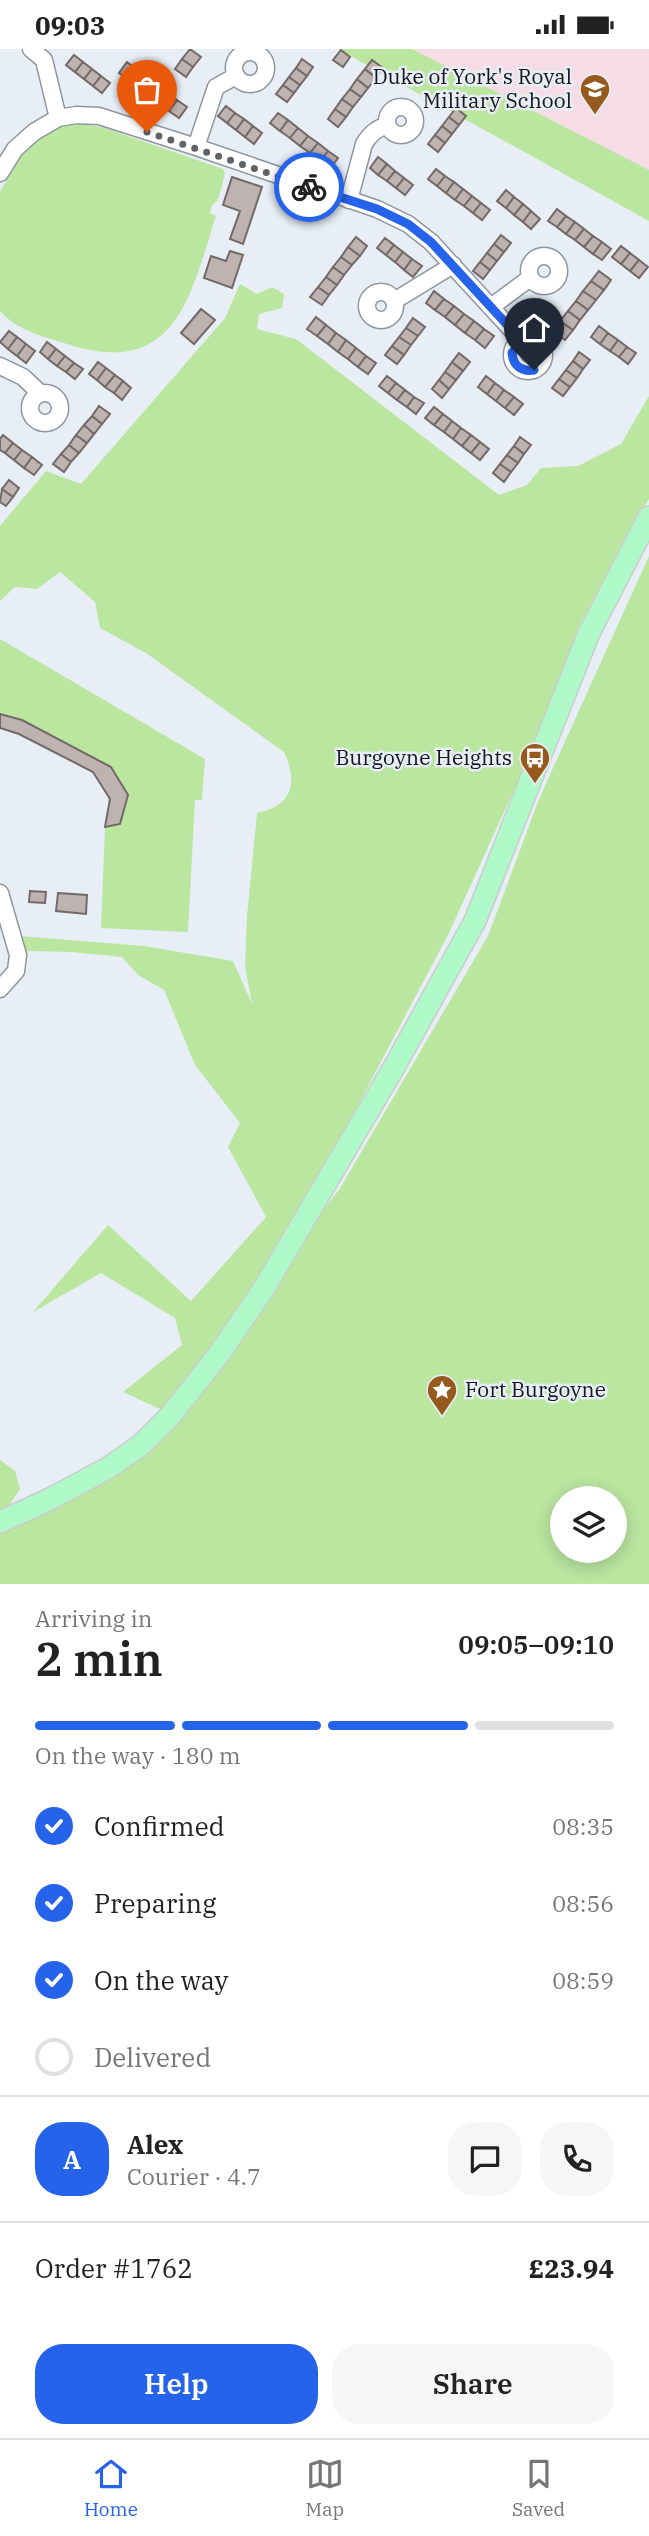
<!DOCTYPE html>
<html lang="en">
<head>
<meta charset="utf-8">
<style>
  :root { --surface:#fff; --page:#f6f6f6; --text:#222; --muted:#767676; --line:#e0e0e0; --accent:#2563eb }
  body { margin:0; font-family:"IBM Plex Serif",serif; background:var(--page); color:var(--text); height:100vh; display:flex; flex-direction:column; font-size:26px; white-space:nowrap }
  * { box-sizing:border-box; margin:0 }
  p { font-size:23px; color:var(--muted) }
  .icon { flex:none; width:38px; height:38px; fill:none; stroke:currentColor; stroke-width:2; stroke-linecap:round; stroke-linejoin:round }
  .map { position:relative; height:1535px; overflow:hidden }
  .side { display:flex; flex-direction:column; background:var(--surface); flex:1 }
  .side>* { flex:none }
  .tools { position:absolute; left:550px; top:1437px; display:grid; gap:14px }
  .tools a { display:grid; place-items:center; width:77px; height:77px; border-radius:50%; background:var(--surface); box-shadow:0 4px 18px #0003; font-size:35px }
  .pin { position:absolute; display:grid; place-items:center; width:60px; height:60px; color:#fff; margin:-72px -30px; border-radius:50% 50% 50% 0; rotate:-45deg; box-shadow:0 0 7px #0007 }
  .pin .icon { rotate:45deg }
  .courier { position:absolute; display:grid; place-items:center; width:70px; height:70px; margin:-35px; border:5px solid #2563eb; border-radius:50%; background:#fff; color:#222; box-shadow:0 2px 9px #0007 }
  .head em { font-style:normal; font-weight:600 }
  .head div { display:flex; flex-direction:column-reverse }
  .head { display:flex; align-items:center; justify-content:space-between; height:119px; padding:0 35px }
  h1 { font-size:46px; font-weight:600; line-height:52px }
  .bar { display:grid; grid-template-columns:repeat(4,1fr); gap:10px 7px; align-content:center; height:84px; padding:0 35px }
  .bar i { height:9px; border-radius:5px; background:var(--line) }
  .bar .on { background:var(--accent) }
  .bar p { grid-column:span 4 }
  .line { display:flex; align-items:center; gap:18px; padding:0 35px; border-top:2px solid var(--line) }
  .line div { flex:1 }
  .round { display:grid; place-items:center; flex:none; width:74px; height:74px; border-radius:28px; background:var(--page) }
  ol { padding:0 35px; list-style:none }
  li { display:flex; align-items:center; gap:21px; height:77px }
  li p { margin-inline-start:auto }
  li .icon { padding:7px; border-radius:50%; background:var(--accent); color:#fff; stroke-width:4 }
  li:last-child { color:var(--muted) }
  li i { width:38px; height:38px; border:4px solid var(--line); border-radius:50% }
  .cta { display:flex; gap:14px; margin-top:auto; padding:14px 35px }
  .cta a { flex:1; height:80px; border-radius:28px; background:var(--accent); color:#fff; font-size:28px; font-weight:600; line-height:80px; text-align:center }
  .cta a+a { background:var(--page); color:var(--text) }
  .status { display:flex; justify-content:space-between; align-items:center; height:49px; padding:0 35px; background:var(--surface); direction:ltr }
  .status svg { height:19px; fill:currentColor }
  .dock { display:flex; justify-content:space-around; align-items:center; height:98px; border-top:2px solid var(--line); background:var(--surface); font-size:19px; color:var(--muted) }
  .dock a { display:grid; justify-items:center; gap:4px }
  .dock .on { color:var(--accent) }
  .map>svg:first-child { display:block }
  .education { fill:#f5dce5 }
  .green { fill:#bbe6a0; fill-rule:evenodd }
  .building { fill:#beb3b0; stroke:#736967; stroke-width:2 }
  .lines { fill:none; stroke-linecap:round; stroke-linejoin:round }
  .minor-casing { stroke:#90969d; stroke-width:19 }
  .major-casing { stroke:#cccccd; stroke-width:24 }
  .minor { stroke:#fff; stroke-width:16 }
  .major { stroke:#aff8c7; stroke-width:21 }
  .done { stroke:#5f6267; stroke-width:7; stroke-dasharray:0 12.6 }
  .route { stroke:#2563eb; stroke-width:9 }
  .labels { text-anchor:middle; stroke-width:5; stroke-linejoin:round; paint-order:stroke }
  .poi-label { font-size:21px; fill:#15171a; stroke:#e8eef6; text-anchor:end }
</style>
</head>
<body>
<div class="status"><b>09:03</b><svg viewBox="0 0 49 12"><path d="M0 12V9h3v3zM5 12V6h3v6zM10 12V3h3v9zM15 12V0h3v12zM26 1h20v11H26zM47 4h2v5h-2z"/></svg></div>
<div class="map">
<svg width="649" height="1535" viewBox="0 0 649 1535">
  <rect width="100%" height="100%" fill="#e8eef6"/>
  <path class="education" d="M412 0H649V121L434 13Z"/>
  <path class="green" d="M338 0H412L649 121V172Z
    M80 75 102 78 223 120 225 124 221 141 217 152 212 156 210 164 216 167C190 248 176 330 67 295 42 287 18 282 0 262V143L18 110 32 93 62 76Z
    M240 235 257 245 272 238 284 245 282 259 259 265 257 280 296 290 499 446 527 436 541 419 578 417 621 395 649 347V450L630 479 577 581 554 653 449 884 290 1185 206 1303 162 1361 123 1343 182 1296 175 1269 101 1224 33 1263 108 1176 191 1252 266 1168 228 1098 240 1074 195 1016 164 941 138 926 122 908 72 903 27 902 20 887 144 897 233 912 252 955 245 917 247 867 257 764C293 757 298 733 284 703L146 604 100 579 95 553 60 523 37 540 15 538 0 552V477L46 422 81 435 225 269Z
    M649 507V1535H0V1483L111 1425 339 1141 488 887 539 750ZM562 1449H614V1502H562Z
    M0 590 205 710 202 751H195L188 883 101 879 105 778 120 775 128 746 111 718 22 671 0 665Z
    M0 1411 15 1422 20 1440 10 1455 0 1461Z"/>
  <path class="building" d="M190 0 201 8 193 18 182 10Z
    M341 1 350 8 343 18 333 11Z
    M74 6 83 13 75 23 66 16Z
    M182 10 193 18 186 28 175 20Z
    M302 10 313 18 307 27 296 19Z
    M372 11 383 19 376 29 365 20Z
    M83 13 92 20 84 30 75 23Z
    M127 13 137 21 129 31 119 24Z
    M296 19 307 27 300 36 289 28Z
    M92 20 101 27 93 37 84 30Z
    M365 20 376 29 368 39 357 30Z
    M137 21 147 28 139 39 129 31Z
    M101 27 110 34 102 44 93 37Z
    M147 28 157 36 149 46 139 39Z
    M289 28 300 36 294 44 283 36Z
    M357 30 368 39 361 48 350 40Z
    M157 36 167 43 159 54 149 46Z
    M283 36 294 44 287 53 276 45Z
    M350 40 361 48 353 58 342 50Z
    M167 43 177 51 169 62 159 54Z
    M342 50 353 58 346 68 335 60Z
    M177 51 187 58 179 69 169 62Z
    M226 57 235 64 227 74 218 67Z
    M456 59 466 67 459 76 449 68Z
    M335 60 346 68 338 78 328 70Z
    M235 64 244 70 236 81 227 74Z
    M278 64 288 71 280 82 270 74Z
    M449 68 459 76 452 85 442 77Z
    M244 70 253 77 245 88 236 81Z
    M288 71 298 79 290 89 280 82Z
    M253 77 262 84 254 95 245 88Z
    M442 77 452 85 445 94 435 86Z
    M298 79 308 87 300 97 290 89Z
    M435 86 445 94 438 103 428 95Z
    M308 87 318 94 310 104 300 97Z
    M318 94 328 102 320 112 310 104Z
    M328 102 338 109 330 120 320 112Z
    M378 108 387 115 378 126 370 119Z
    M387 115 395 122 387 132 378 126Z
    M436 120 445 127 437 137 428 130Z
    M395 122 404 129 396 139 387 132Z
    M445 127 454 133 446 144 437 137Z
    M232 128 262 138 243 195 230 190 240 162 223 156Z
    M404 129 413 136 405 146 396 139Z
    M454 133 463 140 455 151 446 144Z
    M463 140 472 147 464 157 455 151Z
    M506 141 514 148 506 159 497 152Z
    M472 147 481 154 473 164 464 157Z
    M514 148 523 155 514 166 506 159Z
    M481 154 490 161 482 171 473 164Z
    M523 155 531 162 523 173 514 166Z
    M557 160 566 167 557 178 548 172Z
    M531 162 540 170 531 180 523 173Z
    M566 167 575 173 566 185 557 178Z
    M575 173 584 180 575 191 566 185Z
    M584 180 593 187 584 198 575 191Z
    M501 186 511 194 504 203 494 195Z
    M593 187 602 193 593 205 584 198Z
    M356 188 367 197 360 207 348 198Z
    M385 189 394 196 386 206 377 199Z
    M602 193 611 200 602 211 593 205Z
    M494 195 504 203 497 212 487 204Z
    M394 196 403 203 395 213 386 206Z
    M621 197 630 204 621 215 612 208Z
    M348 198 360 207 352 216 341 208Z
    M230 202 243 206 232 239 204 229 211 207 226 212Z
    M403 203 412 210 404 221 395 213Z
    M487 204 497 212 490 221 480 213Z
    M630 204 639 211 630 222 621 215Z
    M341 208 352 216 344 226 333 218Z
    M412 210 422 217 413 228 404 221Z
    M639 211 648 218 639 229 630 222Z
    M480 213 490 221 483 230 473 222Z
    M333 218 344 226 337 236 326 228Z
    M599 222 611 231 604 241 591 232Z
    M326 228 337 236 329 246 318 238Z
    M591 232 604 241 596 251 583 242Z
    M318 238 329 246 322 256 310 248Z
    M434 242 444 250 435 261 426 254Z
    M583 242 596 251 588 261 576 252Z
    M444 250 454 257 445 268 435 261Z
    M576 252 588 261 580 271 568 262Z
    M454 257 464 265 455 276 445 268Z
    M201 260 215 271 194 295 181 284Z
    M568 262 580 271 573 281 560 272Z
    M464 265 474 272 465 284 455 276Z
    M316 268 326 276 317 287 307 280Z
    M413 269 425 278 418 287 406 279Z
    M474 272 484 280 475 291 465 284Z
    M560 272 573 281 565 291 552 282Z
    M326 276 336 284 328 295 317 287Z
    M599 277 608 284 600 295 591 288Z
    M406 279 418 287 411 296 399 288Z
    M484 280 494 287 485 299 475 291Z
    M9 282 17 288 8 300 0 293Z
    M336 284 346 291 338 303 328 295Z
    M608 284 618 291 610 302 600 295Z
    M17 288 26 295 17 307 8 300Z
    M399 288 411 296 404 306 392 297Z
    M346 291 356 299 348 310 338 303Z
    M618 291 627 298 619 308 610 302Z
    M47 293 56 300 48 310 40 303Z
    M26 295 35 302 26 314 17 307Z
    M392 297 404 306 397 315 385 306Z
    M627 298 636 304 628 315 619 308Z
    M356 299 366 307 358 318 348 310Z
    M56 300 65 307 57 317 48 310Z
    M579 303 590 311 583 320 573 312Z
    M459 304 470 313 463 322 452 313Z
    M65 307 74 314 66 323 57 317Z
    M366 307 376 314 368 325 358 318Z
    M573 312 583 320 577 329 566 321Z
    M98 313 106 319 97 331 89 325Z
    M452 313 463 322 456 331 445 323Z
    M74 314 83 320 75 330 66 323Z
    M106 319 115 326 105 338 97 331Z
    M566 321 577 329 570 338 559 330Z
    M445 323 456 331 449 340 439 331Z
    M115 326 123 332 114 344 105 338Z
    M387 327 396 334 388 344 379 337Z
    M486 327 495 334 487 345 478 338Z
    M559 330 570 338 563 347 552 339Z
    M439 331 449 340 442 349 432 340Z
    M123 332 131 339 122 351 114 344Z
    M396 334 405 341 397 351 388 344Z
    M495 334 504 341 496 352 487 345Z
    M405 341 414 348 407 358 397 351Z
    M504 341 514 348 505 359 496 352Z
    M414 348 424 354 416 365 407 358Z
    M514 348 523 355 514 366 505 359Z
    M99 357 110 365 102 375 92 367Z
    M434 358 443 365 434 376 425 369Z
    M443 365 452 372 444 383 434 376Z
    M92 367 102 375 94 385 84 376Z
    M452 372 461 379 453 390 444 383Z
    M84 376 94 385 87 394 76 386Z
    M461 379 471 386 462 397 453 390Z
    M3 386 13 394 5 404 0 401V390Z
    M76 386 87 394 79 404 69 396Z
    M471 386 480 393 471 404 462 397Z
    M520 388 531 396 524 405 514 397Z
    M480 393 489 400 480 411 471 404Z
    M13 394 22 401 14 411 5 404Z
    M69 396 79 404 71 413 61 405Z
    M514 397 524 405 518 414 507 406Z
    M22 401 32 408 24 419 14 411Z
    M61 405 71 413 64 423 53 415Z
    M507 406 518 414 511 423 500 415Z
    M32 408 42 416 34 426 24 419Z
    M500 415 511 423 504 433 493 424Z
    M9 431 19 439 13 448 2 440Z
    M2 440 13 448 6 457 0 453Z
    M0 665 22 671 111 718 128 746 120 775 105 778 110 750 93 723 19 685 0 679Z
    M30 842 46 843 45 854 29 853Z
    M58 844 87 846 86 865 56 862Z"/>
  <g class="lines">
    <g class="minor-casing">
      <path id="minor" d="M31 0 44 11 58 69
        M234 19a16 16 0 1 1 32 0a16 16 0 1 1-32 0Z
        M387 72a14 14 0 1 1 28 0a14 14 0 1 1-28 0Z
        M196 98 216 38 236 27
        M0 124 15 100 34 83 58 69 76 66 99 67 196 98 377 160 408 175 431 193 522 292
        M349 151 364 95C370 85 376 80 387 76
        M529 222a15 15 0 1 1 30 0a15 15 0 1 1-30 0Z
        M367 257a14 14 0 1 1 28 0a14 14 0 1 1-28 0Z
        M394 252 453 216
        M491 258 530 229
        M512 306a16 16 0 1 1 32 0a16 16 0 1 1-32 0Z
        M0 317 23 328 40 344
        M30 359a15 15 0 1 1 30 0a15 15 0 1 1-30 0Z
        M0 844 18 906 16 922 0 940"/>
    </g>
    <g class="major-casing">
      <path id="major" d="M0 1473 50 1450 108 1419 141 1396 171 1366 219 1305 263 1241 393 1020 475 872 589 584 649 468"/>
    </g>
    <use href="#minor" class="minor"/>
    <use href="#major" class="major"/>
  </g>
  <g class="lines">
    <path class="done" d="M147 83 309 138"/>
    <path class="route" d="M309 138 377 160 408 175 431 193 522 292 512 304C513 317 522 323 534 321"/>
  </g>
  <defs>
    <g id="school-pin" transform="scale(1.575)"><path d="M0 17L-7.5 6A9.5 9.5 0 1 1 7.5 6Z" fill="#975a1d" stroke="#e8eef6"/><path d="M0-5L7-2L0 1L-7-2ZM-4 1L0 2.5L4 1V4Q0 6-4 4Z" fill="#fff"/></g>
    <g id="bus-pin" transform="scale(1.575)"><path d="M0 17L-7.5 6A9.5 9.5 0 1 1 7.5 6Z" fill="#975a1d" stroke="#e8eef6"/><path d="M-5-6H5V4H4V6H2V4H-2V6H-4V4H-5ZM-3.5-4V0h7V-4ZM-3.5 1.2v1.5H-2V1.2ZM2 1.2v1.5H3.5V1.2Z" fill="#fff"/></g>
    <g id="sight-pin" transform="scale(1.575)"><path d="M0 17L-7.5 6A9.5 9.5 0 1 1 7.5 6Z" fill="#975a1d" stroke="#e8eef6"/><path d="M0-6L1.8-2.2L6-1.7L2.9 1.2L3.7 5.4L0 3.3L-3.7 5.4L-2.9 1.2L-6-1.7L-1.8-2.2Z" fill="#fff"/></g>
  </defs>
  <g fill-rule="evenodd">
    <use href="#school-pin" x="595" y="40"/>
    <use href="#bus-pin" x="535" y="709"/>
    <use href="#sight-pin" x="442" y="1341"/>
  </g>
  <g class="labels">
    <g class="poi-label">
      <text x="572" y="35">Duke of York's Royal<tspan x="572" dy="24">Military School</tspan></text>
      <text x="512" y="716">Burgoyne Heights</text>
      <text x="465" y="1348" text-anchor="start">Fort Burgoyne</text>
    </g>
  </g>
</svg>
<div class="tools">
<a><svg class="icon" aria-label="layers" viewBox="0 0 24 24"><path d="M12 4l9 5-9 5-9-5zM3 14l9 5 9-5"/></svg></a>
</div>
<div class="pin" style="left:147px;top:83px;background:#ea580c"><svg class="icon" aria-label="bag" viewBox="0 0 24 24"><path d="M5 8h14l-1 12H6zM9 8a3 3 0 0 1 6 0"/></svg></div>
<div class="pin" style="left:534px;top:321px;background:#1f2937"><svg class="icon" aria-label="home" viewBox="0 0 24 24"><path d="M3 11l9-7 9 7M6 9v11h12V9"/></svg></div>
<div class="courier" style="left:309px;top:138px"><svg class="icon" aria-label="bike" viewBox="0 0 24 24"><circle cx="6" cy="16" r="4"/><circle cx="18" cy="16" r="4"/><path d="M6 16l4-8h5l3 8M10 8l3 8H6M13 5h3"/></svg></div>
</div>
<section class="side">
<div class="head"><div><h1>2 min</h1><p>Arriving in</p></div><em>09:05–09:10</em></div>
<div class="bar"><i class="on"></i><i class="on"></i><i class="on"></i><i></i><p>On the way · 180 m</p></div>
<ol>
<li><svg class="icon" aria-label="check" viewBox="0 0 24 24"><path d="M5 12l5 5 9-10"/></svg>Confirmed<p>08:35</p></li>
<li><svg class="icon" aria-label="check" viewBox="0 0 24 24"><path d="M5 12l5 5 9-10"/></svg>Preparing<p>08:56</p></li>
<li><svg class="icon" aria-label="check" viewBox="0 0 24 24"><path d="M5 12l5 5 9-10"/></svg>On the way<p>08:59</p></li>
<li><i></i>Delivered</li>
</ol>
<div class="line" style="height:126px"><b class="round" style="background:var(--accent);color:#fff">A</b><div><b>Alex</b><p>Courier · 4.7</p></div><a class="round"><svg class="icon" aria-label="chat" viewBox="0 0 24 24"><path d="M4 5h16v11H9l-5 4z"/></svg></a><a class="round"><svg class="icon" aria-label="phone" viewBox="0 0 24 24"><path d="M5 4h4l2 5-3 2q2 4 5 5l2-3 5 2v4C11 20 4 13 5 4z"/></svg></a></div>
<div class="line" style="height:91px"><div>Order #1762</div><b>£23.94</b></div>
<div class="cta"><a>Help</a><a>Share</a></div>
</section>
<nav class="dock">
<a class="on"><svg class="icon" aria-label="home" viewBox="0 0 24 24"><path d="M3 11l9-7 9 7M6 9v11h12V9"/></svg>Home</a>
<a><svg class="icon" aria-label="map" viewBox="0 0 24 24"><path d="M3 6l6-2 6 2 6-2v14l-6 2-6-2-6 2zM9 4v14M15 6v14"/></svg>Map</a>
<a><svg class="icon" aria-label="saved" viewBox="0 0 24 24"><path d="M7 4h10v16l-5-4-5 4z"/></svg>Saved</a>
</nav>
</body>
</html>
